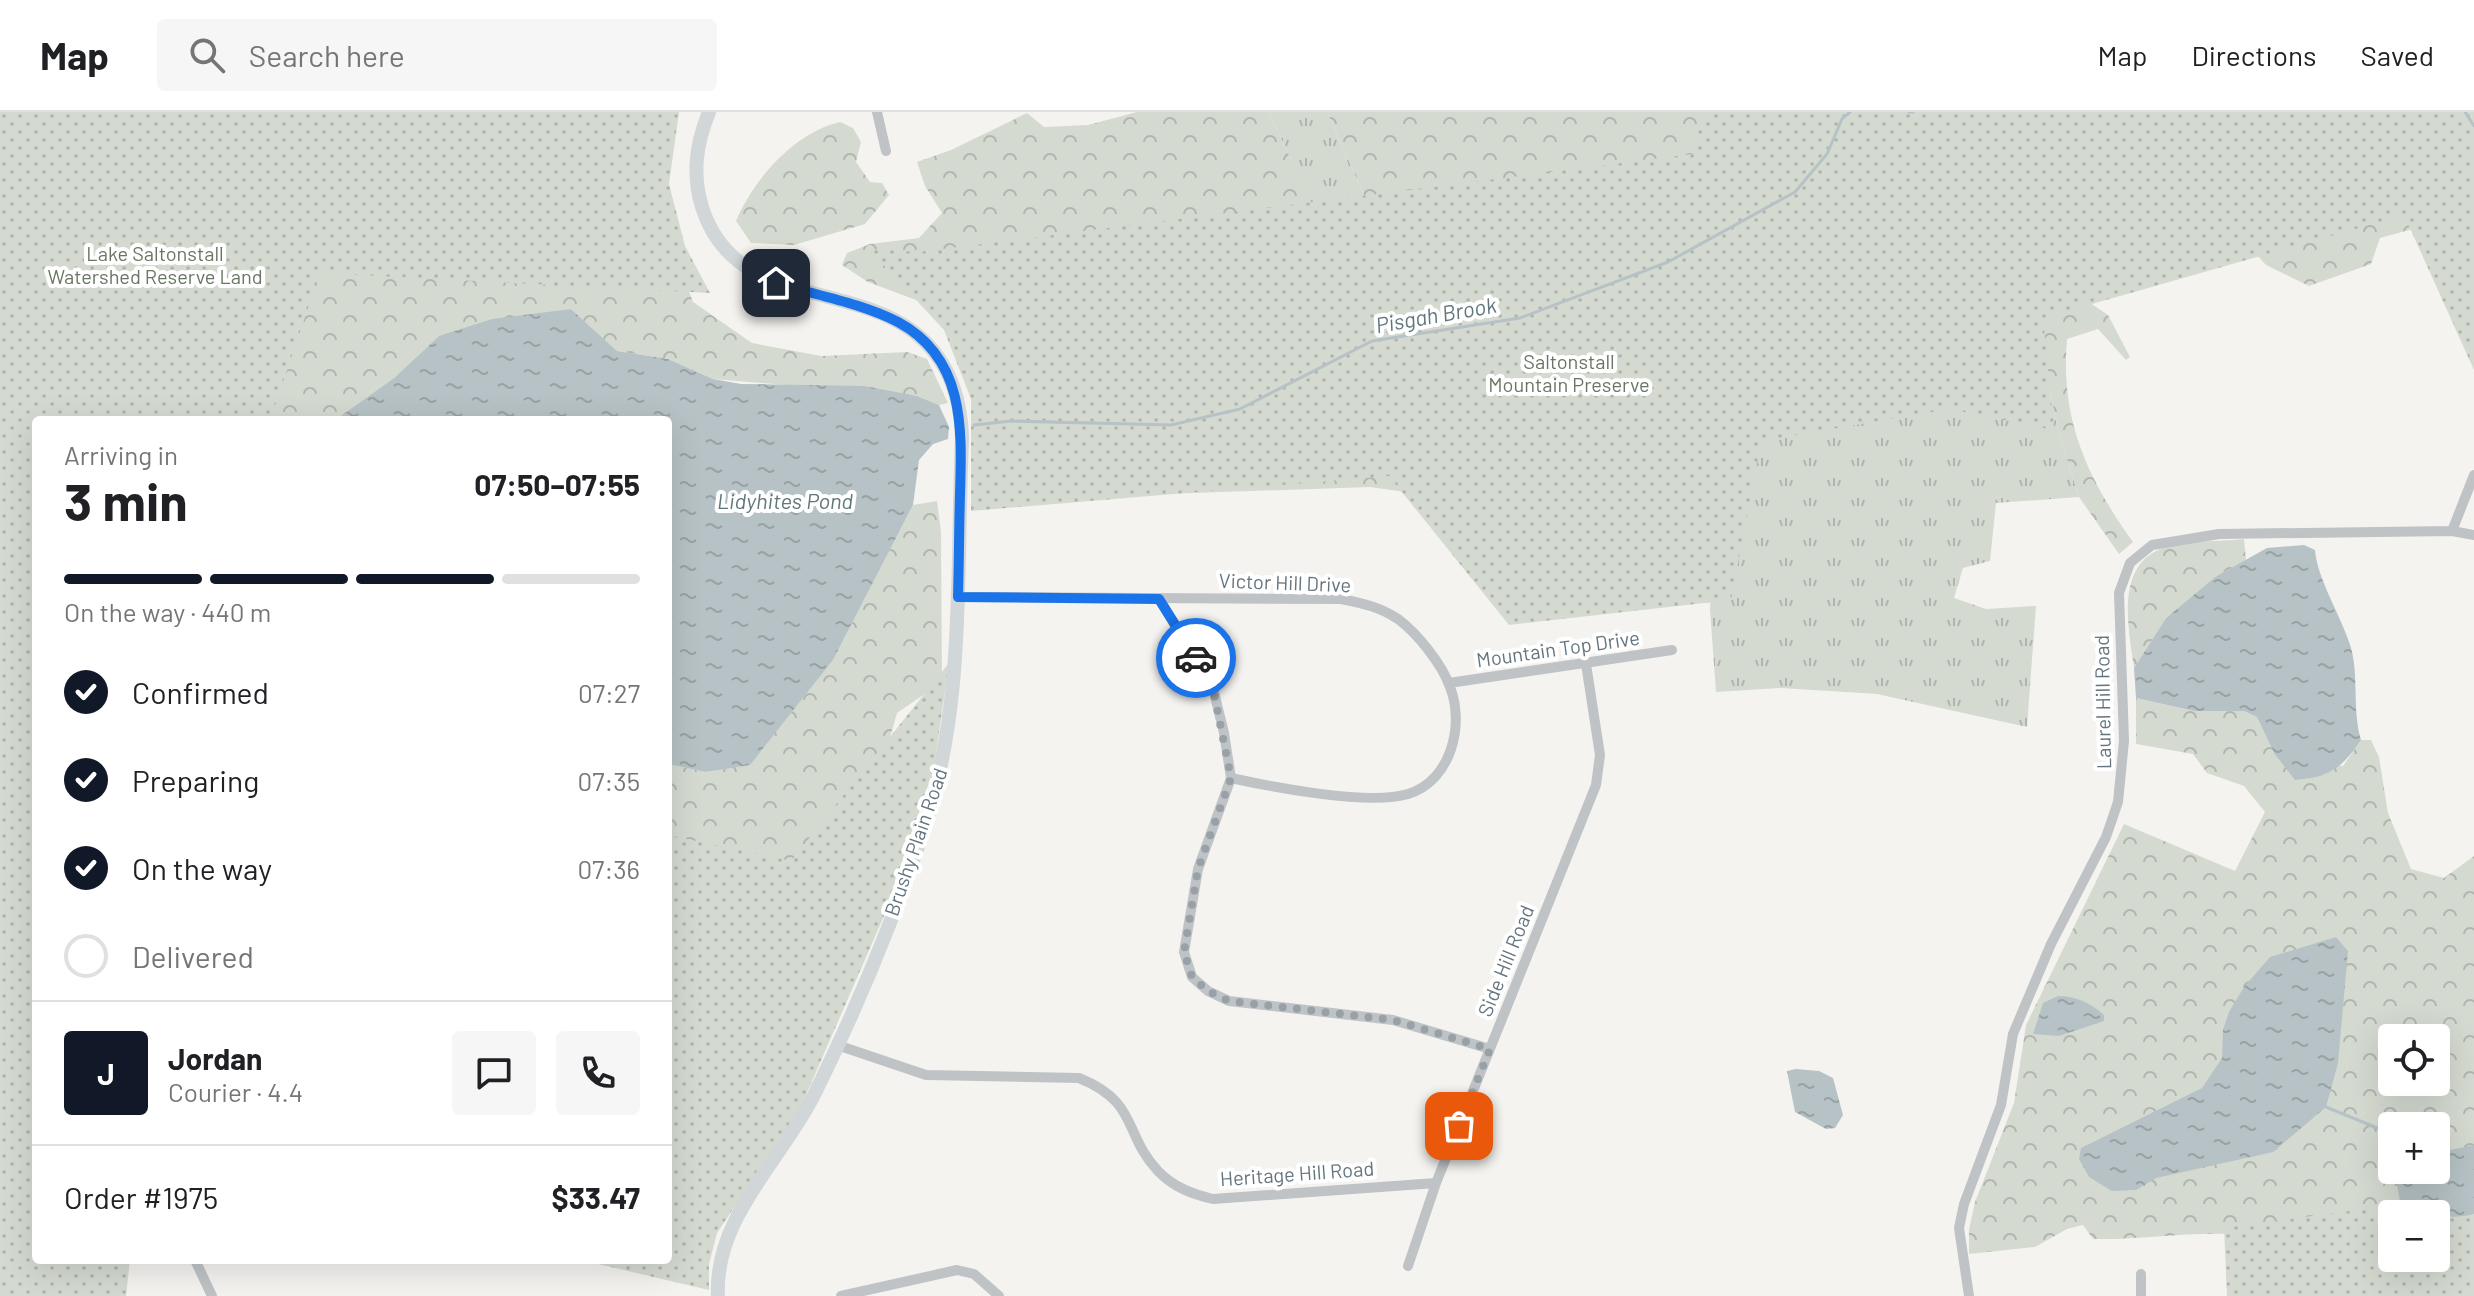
<!DOCTYPE html>
<html lang="en">
<head>
<meta charset="utf-8">
<style>
  :root { --surface:#fff; --page:#f6f6f6; --text:#202124; --muted:#757577; --line:#e0e0e0; --accent:#111827 }
  body { margin:0; font-family:Barlow,sans-serif; background:var(--page); color:var(--text); height:100vh; display:flex; flex-direction:column; font-size:30px; white-space:nowrap }
  * { box-sizing:border-box; margin:0 }
  p { font-size:26px; color:var(--muted) }
  .icon { flex:none; width:44px; height:44px; fill:none; stroke:currentColor; stroke-width:2; stroke-linecap:round; stroke-linejoin:round }
  .map { position:relative; flex:1; overflow:hidden }
  .side { position:absolute; left:32px; top:304px; width:640px; height:848px; display:flex; flex-direction:column; background:var(--surface); border-radius:8px; box-shadow:0 8px 32px #0002 }
  .side>* { flex:none }
  .tools { position:absolute; left:2378px; top:912px; display:grid; gap:16px }
  .tools a { display:grid; place-items:center; width:72px; height:72px; border-radius:8px; background:var(--surface); box-shadow:0 8px 32px #0002; font-size:40px }
  .pin { position:absolute; display:grid; place-items:center; width:68px; height:68px; color:#fff; margin:-34px; border-radius:16px; box-shadow:0 4px 12px #0006 }
  .courier { position:absolute; display:grid; place-items:center; width:80px; height:80px; margin:-40px; border:6px solid #1a73e8; border-radius:50%; background:#fff; color:#222; box-shadow:0 2px 10px #0007 }
  .overview em { font-style:normal; font-weight:700 }
  .overview div { display:flex; flex-direction:column-reverse }
  .overview { display:flex; align-items:center; justify-content:space-between; height:136px; padding:0 32px }
  h1 { font-size:52px; font-weight:700; line-height:60px }
  .bar { display:grid; grid-template-columns:repeat(4,1fr); gap:12px 8px; align-content:center; height:96px; padding:0 32px }
  .bar i { height:10px; border-radius:6px; background:var(--line) }
  .bar .selected { background:var(--accent) }
  .bar p { grid-column:span 4 }
  .line { display:flex; align-items:center; gap:20px; padding:0 32px; border-top:2px solid var(--line) }
  .line div { flex:1 }
  .round { display:grid; place-items:center; flex:none; width:84px; height:84px; border-radius:8px; background:var(--page) }
  ol { padding:0 32px; list-style:none }
  li { display:flex; align-items:center; gap:24px; height:88px }
  li p { margin-inline-start:auto }
  li .icon { padding:8px; border-radius:50%; background:var(--accent); color:#fff; stroke-width:4 }
  li:last-child { color:var(--muted) }
  li i { width:44px; height:44px; border:4px solid var(--line); border-radius:50% }
  header { display:flex; align-items:center; gap:48px; box-sizing:border-box; height:112px; padding:0 40px; background:var(--surface); border-bottom:2px solid var(--line) }
  header strong { font-size:38px }
  nav { display:flex; gap:44px; margin-inline-start:auto; font-size:28px }
  .search { width:560px; height:72px; background:var(--page); display:flex; align-items:center; gap:20px; box-sizing:border-box; padding:0 28px; border-radius:8px; color:var(--muted); font-size:30px }
  .map>svg:first-child { display:block }
  .grass { fill:url(#grass-tufts) }
  .forest { fill:url(#forest-crowns); fill-rule:evenodd }
  .park { fill:url(#park-dots); fill-rule:evenodd }
  .water { fill:url(#water-ripples) }
  .lines { fill:none; stroke-linecap:round; stroke-linejoin:round }
  .stream { stroke:#b6c2c5; stroke-width:3 }
  .street { stroke:#bfc3c6; stroke-width:10 }
  .secondary { stroke:#d1d6d9; stroke-width:14 }
  .done { stroke:#97a1a7; stroke-width:8; stroke-dasharray:0 14.4 }
  .route { stroke:#1a73e8; stroke-width:10 }
  .labels { text-anchor:middle; stroke-width:8; stroke-linejoin:round; paint-order:stroke }
  .park-label { font-size:20px; fill:#687763; stroke:#fff }
  .street-label { font-size:20px; fill:#65757f; stroke:#fff }
  .water-label { font-size:22px; font-style:italic; fill:#60777c; stroke:#fff }
</style>
</head>
<body>
<header>
<strong>Map</strong>
<div class="search"><svg class="icon" aria-label="search" viewBox="0 0 24 24"><circle cx="10" cy="10" r="6"/><path d="M15 15l6 6"/></svg>Search here</div>
<nav><a>Map</a><a>Directions</a><a>Saved</a></nav>
</header>
<div class="map">
<svg width="2474" height="1184" viewBox="0 0 2474 1184">
  <defs>
    <pattern id="grass-tufts" width="24" height="20" patternUnits="userSpaceOnUse" patternTransform="scale(2)"><rect width="24" height="20" fill="#d5dad1"/><path d="M3 7l-1-3M5 7V3M7 7l1-3M15 17l-1-3M17 17v-4M19 17l1-3" fill="none" stroke="#b0b5af"/></pattern>
    <pattern id="forest-crowns" width="20" height="18" patternUnits="userSpaceOnUse" patternTransform="scale(2)"><rect width="20" height="18" fill="#d5dad1"/><path d="M2 6a3 3 0 1 1 6 0M12 15a3 3 0 1 1 6 0" fill="none" stroke="#b0b5af"/></pattern>
    <pattern id="park-dots" width="8" height="8" patternUnits="userSpaceOnUse" patternTransform="scale(2)"><rect width="8" height="8" fill="#d5dad1"/><path d="M2 2h.1M6 6h.1" fill="none" stroke="#b0b5af" stroke-width="1.8" stroke-linecap="round"/></pattern>
    <pattern id="water-ripples" width="26" height="14" patternUnits="userSpaceOnUse" patternTransform="scale(2)"><rect width="26" height="14" fill="#b6c2c5"/><path d="M2 4q2-2 4 0t4 0M15 11q2-2 4 0t4 0" fill="none" stroke="#98a2a5"/></pattern>
  </defs>
  <rect width="100%" height="100%" fill="#f4f3f0"/>
  <path class="grass" d="M1269 0H1327L1419 206 1370 221Z
    M2045 252 2058 319 2079 385 1996 391 1990 449 1963 456 1954 486 1986 497 2036 494 2027 615 1877 582 1781 576 1716 580 1710 498 1718 309Z"/>
  <path class="forest" d="M442 0 658 97 693 190 752 231 821 244 907 240 927 247 948 291 939 293 917 284 713 267 668 247 617 239 571 197 439 224 394 266 335 308H209Z
    M1137 0H1269L1371 221 1419 206 1327 0H2474L2431 112 2380 126 2371 152 2309 174 2266 153 2245 130 2068 176 2108 203 2130 245 2126 248 2098 217 2067 227C2060 307 2087 366 2133 430L2119 442 2079 385 2058 319 2045 252 1426 383 1370 375 1106 384 981 291 938 205 916 188 868 170 842 153 847 141 870 132 919 126 942 101 925 74 917 50 951 38 1027 1 1044 15 1088 13Z
    M840 10 853 16 861 30 856 50 870 70 882 71 889 83 865 112 794 133 751 131 736 109C753 68 795 20 840 10Z
    M937 389 941 420 942 570 897 601 835 819 668 1068V652L705 660 750 652 833 548 913 393Z
    M2244 427 2246 448 2215 465 2166 506 2134 556C2129 519 2115 458 2158 438 2181 427 2219 430 2244 427Z
    M2136 586 2194 599H2244L2257 605 2274 641 2343 654 2361 628H2371L2379 645 2388 701 2411 757 2444 766 2474 744V1184L2231 1122C2184 1120 2139 1128 2093 1127L2083 1113 2067 1117 2035 1135 1969 1142V1118L1975 1090 2014 991 2026 913 2124 712 2235 759 2265 700 2244 674 2207 661 2193 642 2136 632ZM2392 926H2436V970H2392ZM2392 1014H2436V1058H2392ZM2392 1102H2436V1146H2392Z"/>
  <path class="park" d="M0 0H679L669 72 685 134 710 181 320 161 270 308H36V1148H130L126 1184H0Z
    M1703 0H2474V258L2404 103 2043 206 2054 318 1950 297 1761 329 1731 488 1509 513 1389 364 971 399V287L944 218 869 137 919 140 1693 42Z
    M949 551 934 656 884 804 799 999 717 1121 709 1152V1178L581 1148H668V723L791 749Z
    M2474 1082V1184H2227L2224 1116ZM2392 1102H2436V1146H2392Z"/>
  <path class="water" d="M571 197 617 239 668 247 713 267 741 272 864 274 917 284 939 293 949 315 948 327 933 332 919 348 913 393 833 548 750 653 705 660 668 652V308H335L394 266 439 224 492 207Z
    M2304 433 2315 438C2317 467 2342 505 2351 536 2359 565 2352 598 2361 628 2342 656 2330 665 2295 668L2274 641 2257 605 2244 599H2194L2136 586 2134 556 2166 506 2215 465 2267 436Z
    M2336 825 2348 839 2338 951 2326 995 2273 1040 2156 1066 2136 1078 2112 1079 2089 1065 2079 1047 2081 1036 2202 976 2222 946 2223 918 2229 900 2244 875 2270 845Z
    M2058 884C2075 884 2091 891 2104 903V909L2059 924 2033 922 2043 891Z
    M1796 957 1819 959 1833 966 1843 1003 1835 1016 1826 1017 1795 1000 1787 959Z
    M2474 1033V1102C2447 1109 2424 1102 2400 1089L2396 1068 2404 1058H2436V1041Z"/>
  <g class="lines">
    <path class="stream" d="M1909 0H1913
      M2465 0 2474 14
      M974 313 1011 309 1171 313 1240 297 1372 229 1520 206 1668 150 1795 80 1827 42 1842 7 1850 0
      M2326 995 2392 1022"/>
    <path class="street" d="M877 0 886 39
      M2452 419 2474 363
      M958 485 1341 487C1362 491 1380 495 1398 507 1417 521 1442 552 1450 575 1465 613 1451 669 1408 682 1369 694 1272 675 1231 666
      M1159 487 1213 576 1224 621 1231 666 1198 757 1184 840 1192 865 1208 879 1229 889 1393 908 1490 937
      M1449 571 1672 538
      M837 933 926 963 1079 966C1139 990 1123 1022 1158 1059 1173 1075 1192 1082 1213 1087L1436 1071
      M195 1148 212 1184
      M1408 1154 1436 1071 1596 673 1600 643 1586 552
      M2141 1162V1184
      M841 1184 957 1158 974 1162 999 1184
      M1969 1184 1959 1116 1964 1092 2001 993 2013 922 2051 832 2106 725 2118 690 2124 629 2119 481 2130 451 2152 433 2219 422 2452 419 2474 423"/>
    <path class="secondary" d="M709 0C696 32 692 62 702 95 733 195 847 169 914 220 949 247 961 285 962 327 956 461 966 595 922 723 892 811 856 898 815 981 782 1048 714 1105 718 1184"/>
  </g>
  <g class="lines">
    <path class="done" d="M1196 546 1213 576 1231 666 1198 757 1184 840 1192 865 1208 879 1229 889 1393 908 1490 937 1459 1014"/>
    <path class="route" d="M776 171C815 183 861 191 898 210 965 246 962 316 960 382 959 416 959 451 958 485L1159 487 1196 546"/>
  </g>
  <g class="labels">
    <g class="park-label">
      <text x="155" y="149">Lake Saltonstall<tspan x="155" dy="23">Watershed Reserve Land</tspan></text>
      <text x="1569" y="257">Saltonstall<tspan x="1569" dy="23">Mountain Preserve</tspan></text>
    </g>
    <g class="street-label">
      <text transform="translate(1285 471) rotate(2)" y="7">Victor Hill Drive</text>
      <text transform="translate(1558 537) rotate(-8)" y="7">Mountain Top Drive</text>
      <text transform="translate(2103 590) rotate(-91)" y="7">Laurel Hill Road</text>
      <text transform="translate(916 730) rotate(-71)" y="7">Brushy Plain Road</text>
      <text transform="translate(1506 849) rotate(-68)" y="7">Side Hill Road</text>
      <text transform="translate(1297 1062) rotate(-4)" y="7">Heritage Hill Road</text>
    </g>
    <g class="water-label">
      <text transform="translate(1436 203) rotate(-10)" y="8">Pisgah Brook</text>
      <text x="785" y="397">Lidyhites Pond</text>
    </g>
  </g>
</svg>
<div class="tools">
<a><svg class="icon" aria-label="locate" viewBox="0 0 24 24"><circle cx="12" cy="12" r="6"/><path d="M12 2v4M12 18v4M2 12h4M18 12h4"/></svg></a>
<a>+</a>
<a>−</a>
</div>
<div class="pin" style="left:1459px;top:1014px;background:#ea580c"><svg class="icon" aria-label="bag" viewBox="0 0 24 24"><path d="M5 8h14l-1 12H6zM9 8a3 3 0 0 1 6 0"/></svg></div>
<div class="pin" style="left:776px;top:171px;background:#1f2937"><svg class="icon" aria-label="home" viewBox="0 0 24 24"><path d="M3 11l9-7 9 7M6 9v11h12V9"/></svg></div>
<div class="courier" style="left:1196px;top:546px"><svg class="icon" aria-label="car" viewBox="0 0 24 24"><path d="M5 17H2v-5l4-1 3-4h7l3 4 3 1v5h-3M9 17h6M6 11h13"/><circle cx="7" cy="17" r="2"/><circle cx="17" cy="17" r="2"/></svg></div>
<section class="side">
<div class="overview"><div><h1>3 min</h1><p>Arriving in</p></div><em>07:50–07:55</em></div>
<div class="bar"><i class="selected"></i><i class="selected"></i><i class="selected"></i><i></i><p>On the way · 440 m</p></div>
<ol>
<li><svg class="icon" aria-label="check" viewBox="0 0 24 24"><path d="M5 12l5 5 9-10"/></svg>Confirmed<p>07:27</p></li>
<li><svg class="icon" aria-label="check" viewBox="0 0 24 24"><path d="M5 12l5 5 9-10"/></svg>Preparing<p>07:35</p></li>
<li><svg class="icon" aria-label="check" viewBox="0 0 24 24"><path d="M5 12l5 5 9-10"/></svg>On the way<p>07:36</p></li>
<li><i></i>Delivered</li>
</ol>
<div class="line" style="height:144px"><b class="round" style="background:var(--accent);color:#fff">J</b><div><b>Jordan</b><p>Courier · 4.4</p></div><a class="round"><svg class="icon" aria-label="chat" viewBox="0 0 24 24"><path d="M4 5h16v11H9l-5 4z"/></svg></a><a class="round"><svg class="icon" aria-label="phone" viewBox="0 0 24 24"><path d="M5 4h4l2 5-3 2q2 4 5 5l2-3 5 2v4C11 20 4 13 5 4z"/></svg></a></div>
<div class="line" style="height:104px"><div>Order #1975</div><b>$33.47</b></div>
</section>
</div>
</body>
</html>
